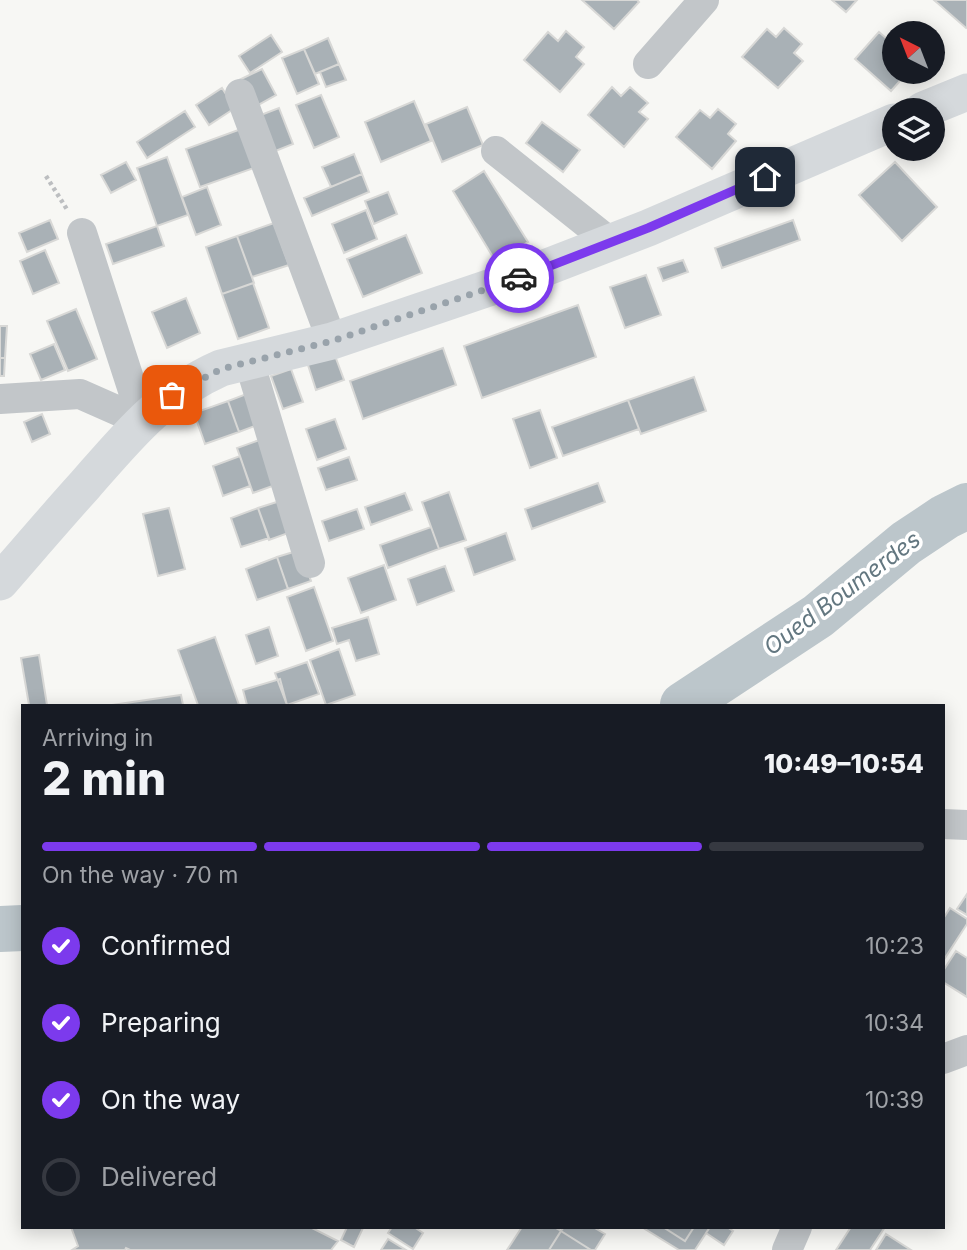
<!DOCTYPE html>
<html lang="en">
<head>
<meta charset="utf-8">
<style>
  :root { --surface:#171b24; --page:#20242c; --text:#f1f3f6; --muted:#9ea1a6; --line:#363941; --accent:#7c3aed }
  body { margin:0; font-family:Inter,sans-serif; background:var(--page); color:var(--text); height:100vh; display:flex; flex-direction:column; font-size:26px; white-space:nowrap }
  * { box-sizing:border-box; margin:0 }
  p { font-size:23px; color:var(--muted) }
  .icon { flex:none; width:38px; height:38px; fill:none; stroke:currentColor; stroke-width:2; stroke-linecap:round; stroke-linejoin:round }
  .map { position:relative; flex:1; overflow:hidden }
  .panel { position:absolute; left:21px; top:704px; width:924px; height:525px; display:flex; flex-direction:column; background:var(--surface); border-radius:0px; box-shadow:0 4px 18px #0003 }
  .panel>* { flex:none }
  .needle { width:46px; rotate:318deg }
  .controls { position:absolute; left:882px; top:21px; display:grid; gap:14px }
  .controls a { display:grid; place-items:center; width:63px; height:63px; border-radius:50%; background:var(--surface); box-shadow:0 4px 18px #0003; font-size:35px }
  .pin { position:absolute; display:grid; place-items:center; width:60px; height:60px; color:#fff; margin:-30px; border-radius:14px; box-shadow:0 4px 10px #0006 }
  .courier { position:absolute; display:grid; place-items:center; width:70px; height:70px; margin:-35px; border:5px solid #7c3aed; border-radius:50%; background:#fff; color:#222; box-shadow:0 2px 9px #0007 }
  .head em { font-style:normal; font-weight:800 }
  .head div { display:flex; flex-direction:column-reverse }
  .head { display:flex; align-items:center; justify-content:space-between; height:119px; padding:0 21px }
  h1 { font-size:46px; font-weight:800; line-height:52px }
  .bar { display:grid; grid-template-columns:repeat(4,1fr); gap:10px 7px; align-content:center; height:84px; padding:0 21px }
  .bar i { height:9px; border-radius:5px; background:var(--line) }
  .bar .current { background:var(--accent) }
  .bar p { grid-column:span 4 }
  ol { padding:0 21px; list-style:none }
  li { display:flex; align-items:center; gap:21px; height:77px }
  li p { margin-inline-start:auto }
  li .icon { padding:7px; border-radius:50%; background:var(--accent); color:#fff; stroke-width:4 }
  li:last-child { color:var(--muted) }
  li i { width:38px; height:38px; border:4px solid var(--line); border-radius:50% }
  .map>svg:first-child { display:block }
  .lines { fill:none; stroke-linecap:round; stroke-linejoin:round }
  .river { stroke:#bcc6cb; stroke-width:46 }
  .building { fill:#a9b1b6; stroke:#d8d8d6; stroke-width:2 }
  .path { stroke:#bcbec0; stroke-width:4.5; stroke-dasharray:3.5 3.5; stroke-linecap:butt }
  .minor { stroke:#c2c6c9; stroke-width:30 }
  .major { stroke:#d5d9dc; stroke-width:37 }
  .done { stroke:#99a3ab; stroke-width:7; stroke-dasharray:0 12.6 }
  .route { stroke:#7c3aed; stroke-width:9 }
  .labels { text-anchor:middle; stroke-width:7; stroke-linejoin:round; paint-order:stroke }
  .water-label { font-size:23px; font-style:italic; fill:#637780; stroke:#fff }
</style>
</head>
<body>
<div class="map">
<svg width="967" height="1250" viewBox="0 0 967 1250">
  <rect width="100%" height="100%" fill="#f7f7f4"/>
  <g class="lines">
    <path class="river" d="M683 705 818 616 906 543 945 517 967 506
      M0 929 23 928"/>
  </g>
  <path class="building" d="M582 0H637L639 2 614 29Z
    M832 0H857L846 12Z
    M934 0H967V27L966 28Z
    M784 28 802 44 794 53 803 61 778 88 742 57 767 29 776 37Z
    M566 31 584 47 576 57 584 64 560 92 524 60 548 32 558 41Z
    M879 32 888 40 894 34V72H908L891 91 855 59Z
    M271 35 282 52 250 73 239 56Z
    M328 38 339 64 315 74 304 49Z
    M304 49 319 84 297 94 282 58Z
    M339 64 346 80 326 87 320 72Z
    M262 69 276 95 253 108 239 80Z
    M612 87 621 96 630 87 648 103 639 112 648 119 624 147 588 115Z
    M222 88 235 108 209 125 196 105Z
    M321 95 339 137 314 148 296 105Z
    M414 101 431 141 381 162 365 122Z
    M467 107 483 145 442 162 426 124Z
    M279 108 293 144 268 154 253 118Z
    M718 109 736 124 728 134 736 141 712 169 676 137 700 110 710 118Z
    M185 111 195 127 147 158 137 142Z
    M542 122 580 150 563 172 526 143Z
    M241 129 254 168 200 187 186 149Z
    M354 154 362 174 331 187 322 167Z
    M167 157 188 215 157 226 137 168Z
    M126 162 136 180 111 193 101 175Z
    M895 162 937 207 902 241 859 195Z
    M484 171 528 242 496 262 453 191Z
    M362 174 369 192 312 216 304 198Z
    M207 187 221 225 196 235 182 197Z
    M388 192 397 214 374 224 365 201Z
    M366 210 377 239 344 253 332 224Z
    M50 220 58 239 27 252 19 233Z
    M793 220 800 240 722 268 715 248Z
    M274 223 289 265 252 277 237 236Z
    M157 226 164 246 113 264 106 244Z
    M406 235 422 273 363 297 347 259Z
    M237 236 254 283 222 294 206 247Z
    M45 250 59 283 33 294 20 261Z
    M683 260 688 272 663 281 658 268Z
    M646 275 661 315 625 328 610 287Z
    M253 283 269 328 238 339 222 294Z
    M186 298 200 333 167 348 152 312Z
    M578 305 596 357 482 398 464 346Z
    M76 309 97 359 68 371 47 321Z
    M0 326H7L5 358H0Z
    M54 344 65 370 41 380 30 354Z
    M443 348 456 385 363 419 350 381Z
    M334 353 344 380 316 390 307 362Z
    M0 358H5L4 376H0Z
    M291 369 303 402 283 409 271 376Z
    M694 377 706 411 641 434 628 400Z
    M249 393 260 424 239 432 228 401Z
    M628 400 639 429 563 456 552 427Z
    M228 401 239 432 205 444 194 413Z
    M540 410 557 458 530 468 513 419Z
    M42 414 50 434 32 442 24 422Z
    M335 419 346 449 317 460 306 429Z
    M265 438 281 483 253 493 237 448Z
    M240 456 250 486 223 496 213 466Z
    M349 457 357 480 326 490 318 468Z
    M598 483 605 502 532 529 525 509Z
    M449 492 466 540 439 549 422 502Z
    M405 493 412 510 371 525 365 507Z
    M283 500 294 531 269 540 258 508Z
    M169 508 185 569 158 576 143 514Z
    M258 508 269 538 241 547 231 518Z
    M357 509 364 529 329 541 322 521Z
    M431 527 439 549 388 568 380 545Z
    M506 533 515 560 474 575 465 548Z
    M300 550 311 581 288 589 277 557Z
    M277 557 288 589 257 600 246 569Z
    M384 565 396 600 361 613 348 578Z
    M445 566 454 591 417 605 408 579Z
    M314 587 333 641 306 651 287 597Z
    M368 617 379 654 356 661 349 640 337 644 332 628Z
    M269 627 278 656 256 664 246 635Z
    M215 637 239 705H198L178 650Z
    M339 649 355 695 326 705 310 660Z
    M39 655 47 705H29L21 658Z
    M307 662 319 694 287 705 275 673Z
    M280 679 287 705H247L243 690Z
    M181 695 183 705H112Z
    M967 894V915L957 909Z
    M950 908 967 919V924L943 961V919Z
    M956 951 967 958V997L943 982V971Z
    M71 1227H310L338 1241 331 1250H130L126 1248 125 1250H72L78 1246Z
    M347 1227 363 1228 354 1247 341 1240Z
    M392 1227H414L423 1233 413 1249 388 1233Z
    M522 1227H554L561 1231 549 1250H507Z
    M564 1227H593L605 1234 595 1250H591L561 1231Z
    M647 1227H710L695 1250H679L645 1229Z
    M663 1227H694L685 1241Z
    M710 1227H727L733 1231 724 1245 706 1233Z
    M851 1227H885L870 1250H836Z
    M561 1231 591 1250H549Z
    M886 1234 911 1250H876Z
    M388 1239 406 1250H381Z"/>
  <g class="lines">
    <path class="path" d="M46 176 68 211"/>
    <path class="minor" d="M648 64 704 0
      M240 94 332 341
      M496 151 610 242
      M82 233 136 400
      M249 361 310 563
      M0 399 80 394 123 413
      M943 824 967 825
      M943 1059 967 1050
      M787 1250 797 1227"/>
    <path class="major" d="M923 110 967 92
      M0 582C28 550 56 517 85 485 127 437 160 395 221 368L332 341 524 276 648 228 894 122"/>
  </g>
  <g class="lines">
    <path class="done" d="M172 395 221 369 332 341 519 278"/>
    <path class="route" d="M519 278 648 228 765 177"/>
  </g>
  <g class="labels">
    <g class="water-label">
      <text transform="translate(842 593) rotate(-37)" y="8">Oued Boumerdes</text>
    </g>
  </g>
</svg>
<div class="controls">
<a><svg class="needle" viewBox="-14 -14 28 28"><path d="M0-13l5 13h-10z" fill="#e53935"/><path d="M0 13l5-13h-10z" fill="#9ea1a6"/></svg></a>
<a><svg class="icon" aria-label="layers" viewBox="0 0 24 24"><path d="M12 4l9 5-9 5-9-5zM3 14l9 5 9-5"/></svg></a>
</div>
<div class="pin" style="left:172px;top:395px;background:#ea580c"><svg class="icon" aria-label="bag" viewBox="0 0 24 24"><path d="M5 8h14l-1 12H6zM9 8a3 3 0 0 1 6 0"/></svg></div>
<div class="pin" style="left:765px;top:177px;background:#1f2937"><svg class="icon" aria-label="home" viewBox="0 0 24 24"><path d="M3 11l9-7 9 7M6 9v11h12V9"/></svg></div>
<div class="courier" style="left:519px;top:278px"><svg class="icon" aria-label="car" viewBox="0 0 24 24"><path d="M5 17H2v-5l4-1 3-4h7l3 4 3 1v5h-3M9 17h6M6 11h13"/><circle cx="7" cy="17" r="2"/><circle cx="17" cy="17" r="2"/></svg></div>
<section class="panel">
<div class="head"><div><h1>2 min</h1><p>Arriving in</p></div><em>10:49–10:54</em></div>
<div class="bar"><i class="current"></i><i class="current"></i><i class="current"></i><i></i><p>On the way · 70 m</p></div>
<ol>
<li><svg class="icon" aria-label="check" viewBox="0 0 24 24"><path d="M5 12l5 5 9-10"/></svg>Confirmed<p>10:23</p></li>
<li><svg class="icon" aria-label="check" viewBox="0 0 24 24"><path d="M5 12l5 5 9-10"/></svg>Preparing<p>10:34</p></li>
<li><svg class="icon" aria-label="check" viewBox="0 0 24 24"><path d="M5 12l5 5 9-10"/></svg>On the way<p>10:39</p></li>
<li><i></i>Delivered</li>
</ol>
</section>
</div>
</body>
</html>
